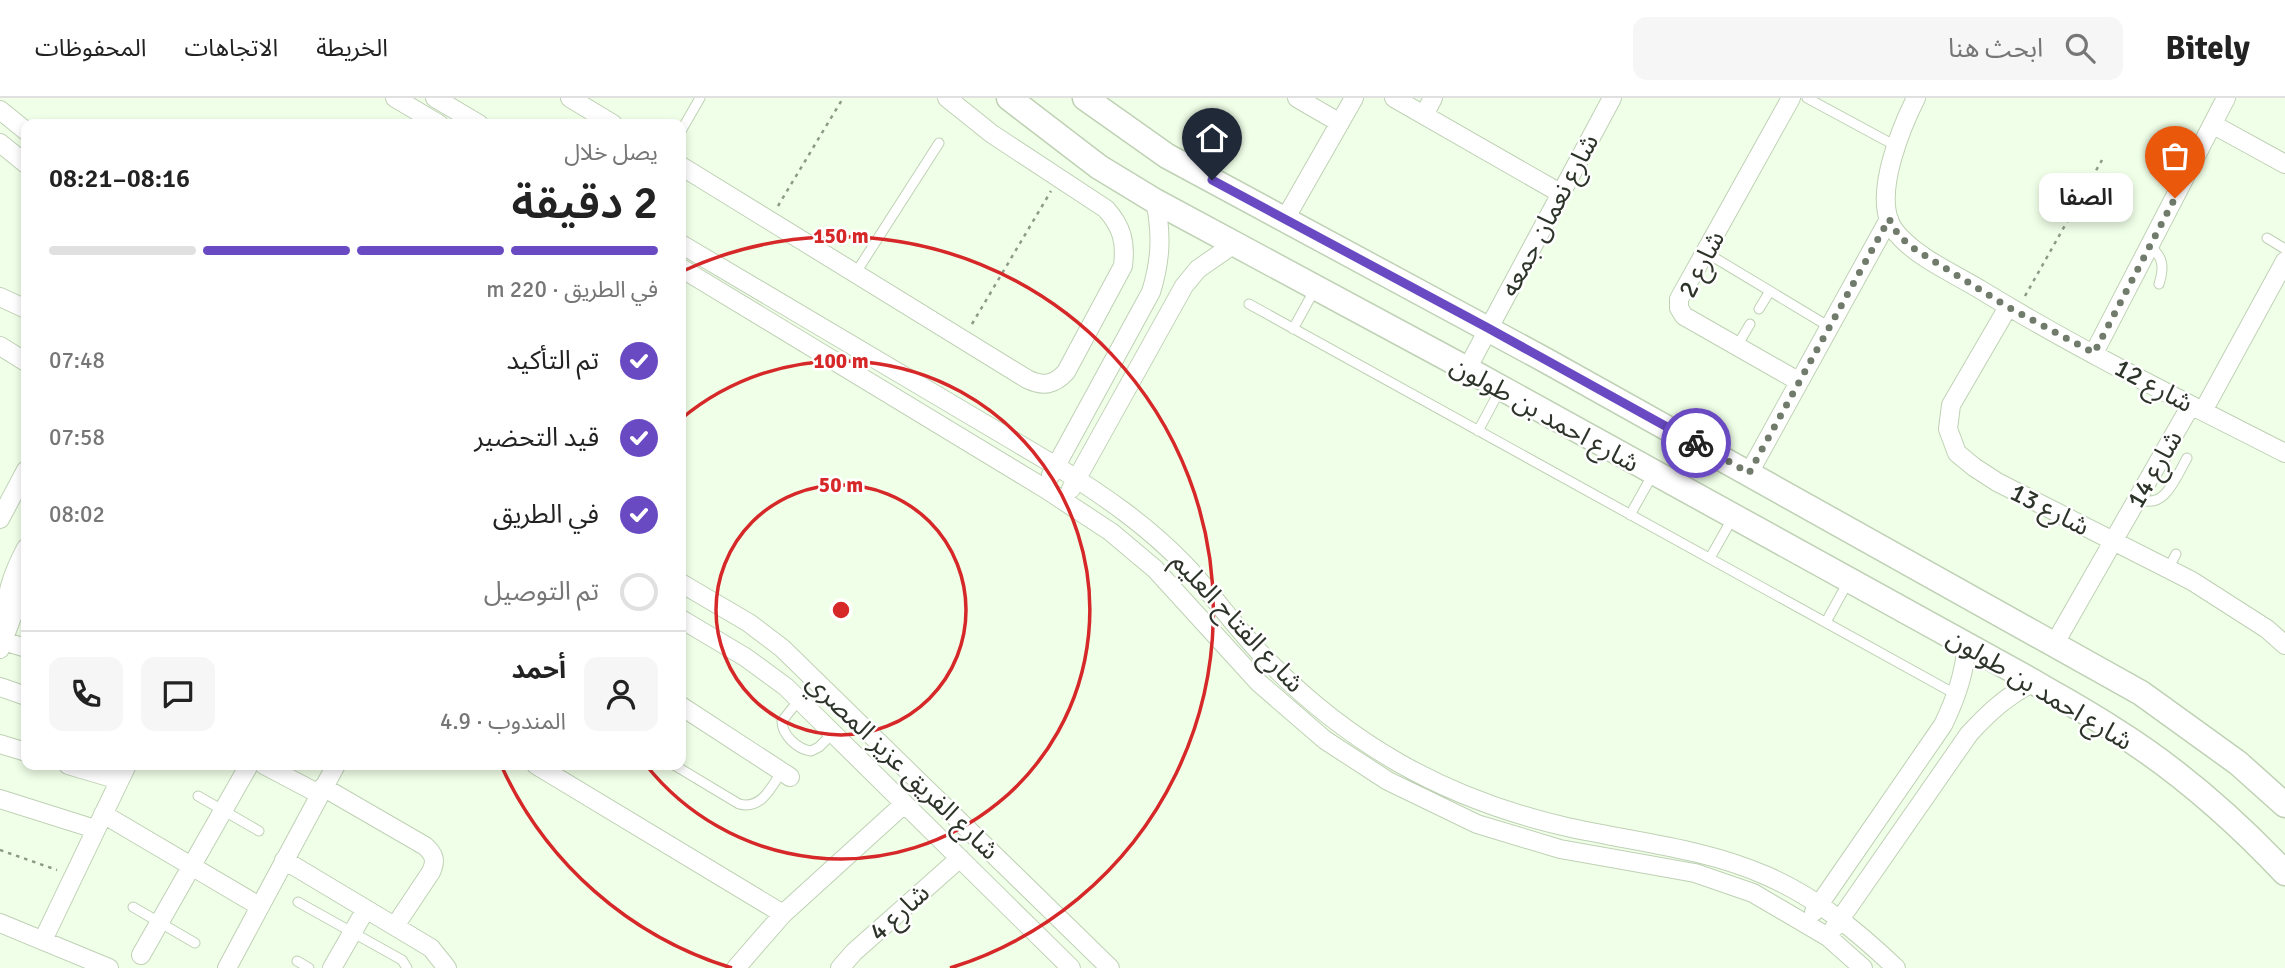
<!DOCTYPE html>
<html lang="ar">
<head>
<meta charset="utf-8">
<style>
  :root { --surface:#fff; --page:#f6f6f6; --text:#222; --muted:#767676; --line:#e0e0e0; --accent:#694ac3 }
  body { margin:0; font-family:Signika,"Noto Sans Arabic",sans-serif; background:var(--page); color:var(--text); direction:rtl; height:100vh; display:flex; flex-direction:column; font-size:26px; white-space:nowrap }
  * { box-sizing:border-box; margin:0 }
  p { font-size:23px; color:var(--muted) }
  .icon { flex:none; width:38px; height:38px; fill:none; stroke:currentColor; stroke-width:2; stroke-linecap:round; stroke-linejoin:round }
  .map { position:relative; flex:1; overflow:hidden; direction:ltr }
  .side { position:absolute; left:21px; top:21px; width:665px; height:651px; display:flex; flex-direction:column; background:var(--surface); border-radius:14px; box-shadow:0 4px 10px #0003; direction:rtl }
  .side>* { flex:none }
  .pin { position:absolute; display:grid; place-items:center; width:60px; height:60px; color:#fff; margin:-72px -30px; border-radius:50% 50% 50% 0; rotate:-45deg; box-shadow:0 0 7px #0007 }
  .pin .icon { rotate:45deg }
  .courier { position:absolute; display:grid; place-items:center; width:70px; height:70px; margin:-35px; border:5px solid #694ac3; border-radius:50%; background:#fff; color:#222; box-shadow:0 2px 9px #0007 }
  .bubble { position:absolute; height:49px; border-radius:14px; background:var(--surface); box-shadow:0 4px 10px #0003; font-size:23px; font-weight:600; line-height:49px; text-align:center; direction:rtl }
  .overview em { font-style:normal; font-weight:600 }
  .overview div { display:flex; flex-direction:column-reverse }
  .overview { display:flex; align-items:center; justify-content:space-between; height:119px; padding:0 28px }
  h1 { font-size:46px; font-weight:600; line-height:52px }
  .bar { display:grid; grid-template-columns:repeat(4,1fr); gap:10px 7px; align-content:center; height:84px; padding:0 28px }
  .bar i { height:9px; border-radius:5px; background:var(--line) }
  .bar .selected { background:var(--accent) }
  .bar p { grid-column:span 4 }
  .line { display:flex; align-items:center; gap:18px; padding:0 28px; border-top:2px solid var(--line) }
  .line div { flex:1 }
  .round { display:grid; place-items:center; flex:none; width:74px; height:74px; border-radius:14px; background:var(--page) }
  ol { padding:0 28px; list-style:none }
  li { display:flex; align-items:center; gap:21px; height:77px }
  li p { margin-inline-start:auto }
  li .icon { padding:7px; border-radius:50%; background:var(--accent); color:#fff; stroke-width:4 }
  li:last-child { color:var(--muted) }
  li i { width:38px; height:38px; border:4px solid var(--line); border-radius:50% }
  header { display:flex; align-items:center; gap:42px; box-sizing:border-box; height:98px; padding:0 35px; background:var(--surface); border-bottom:2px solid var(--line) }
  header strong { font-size:33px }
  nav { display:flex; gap:38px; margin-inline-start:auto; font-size:24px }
  .search { width:490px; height:63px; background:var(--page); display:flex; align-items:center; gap:18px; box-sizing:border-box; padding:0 24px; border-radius:14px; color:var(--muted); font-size:26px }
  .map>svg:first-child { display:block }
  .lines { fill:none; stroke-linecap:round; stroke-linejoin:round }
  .lane-casing { stroke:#bfd1b5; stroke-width:11 }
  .street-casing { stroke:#bfd1b5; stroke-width:20 }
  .secondary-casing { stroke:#bfd1b5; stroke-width:27 }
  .path { stroke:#8e9988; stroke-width:2.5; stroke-dasharray:3.5 5; stroke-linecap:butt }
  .lane { stroke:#fff; stroke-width:9 }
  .street { stroke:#fff; stroke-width:18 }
  .secondary { stroke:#fff; stroke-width:24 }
  .done { stroke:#717b6c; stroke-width:7; stroke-dasharray:0 12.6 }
  .route { stroke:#694ac3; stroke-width:9 }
  .ring { fill:none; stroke:#d62828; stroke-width:3.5 }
  .labels { text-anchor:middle; stroke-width:5; stroke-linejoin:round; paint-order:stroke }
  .street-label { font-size:26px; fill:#2d3429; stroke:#fff }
  .centre { fill:#d62828; stroke:#fff; stroke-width:3.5 }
  .ring-label { font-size:21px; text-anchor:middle; font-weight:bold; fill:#d62828; stroke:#fff; stroke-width:5; stroke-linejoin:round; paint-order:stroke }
</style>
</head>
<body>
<header>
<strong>Bitely</strong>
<div class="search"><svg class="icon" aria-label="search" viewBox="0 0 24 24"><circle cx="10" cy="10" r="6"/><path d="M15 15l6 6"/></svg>ابحث هنا</div>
<nav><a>الخريطة</a><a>الاتجاهات</a><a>المحفوظات</a></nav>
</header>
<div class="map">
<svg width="2285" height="870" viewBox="0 0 2285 870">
  <rect width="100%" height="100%" fill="#f0ffe8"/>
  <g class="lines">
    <g class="lane-casing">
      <path id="lane" d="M1807 0 1896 48
        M681 33 700 0
        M2267 140 2285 151
        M2150 149C2164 159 2164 170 2159 186
        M1705 154 1828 228
        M855 176 939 45
        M1249 206 1957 597
        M1759 211 1770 193
        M1293 231 1315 191
        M1737 248 1750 226
        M1478 333 1500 292
        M2138 400C2164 414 2176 379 2187 360
        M1630 417 1653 376
        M1710 460 1732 421
        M2168 471 2176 456
        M1826 524 1848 484
        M799 602 782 623C782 637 797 651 811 653L819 649 833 635
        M674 667 739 706C761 712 771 690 782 673
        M198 698 259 733
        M298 804 402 862 407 870
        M133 809 195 845
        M297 863 309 870"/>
    </g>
    <g class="street-casing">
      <path id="street" d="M395 0 439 26
        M435 0 479 26
        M570 0 613 26
        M1297 0 1340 25
        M1394 0 1560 95
        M1791 0 1679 201V210L1684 218 1798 283
        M1916 0C1901 30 1877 89 1889 122 1891 128 1897 136 1901 140 1922 162 1955 176 1981 192 2079 252 2183 303 2285 355
        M0 12 26 33
        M1424 17 1433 0
        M2214 27 2285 66
        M0 45 26 66
        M681 68 1027 281C1043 289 1054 287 1066 274L1123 168C1126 144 1122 129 1106 111L992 36 947 0
        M1285 121 1354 0
        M681 146 1056 368C1103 397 1148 428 1186 468 1216 500 1241 538 1273 568 1310 605 1354 639 1399 665 1450 694 1510 716 1567 729 1634 744 1704 750 1767 778 1817 800 1857 833 1896 870
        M681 170 1044 390 1111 434 1155 471 1259 585 1325 642 1388 683 1477 726 1560 751 1695 775 1753 795 1828 839 1863 870
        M0 199 26 211
        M2008 209 1951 307 1948 331 1957 355 1974 369 1997 384 2192 483 2267 531 2285 547
        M0 248 26 264
        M2094 255 2226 0
        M1467 271 1612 0
        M2203 313 2285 163
        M1749 375 1889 121
        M1051 377 1151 194C1161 162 1162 135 1155 103
        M1071 391 1184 188 1198 171 1234 146
        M0 421 26 372
        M681 485 749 525 782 550 1110 870
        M681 521 745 559 786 589 1071 870
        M8 527C3 499 13 475 26 450
        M3 543 26 550
        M2055 545 2191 307
        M0 551 26 481
        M0 589 26 598
        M681 608 790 679
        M0 646 26 654
        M68 667 119 682
        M264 667 319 696
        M536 667 783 816
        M323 689 425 748C435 757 436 763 431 774L395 828
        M0 701 95 731
        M103 716 259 808
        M284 762 431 850 447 870
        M1814 814 1943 627C1956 600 1964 577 1967 547
        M0 825 109 870
        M1834 830 1969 636C1989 614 2008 597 2034 584
        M43 842 127 667
        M141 857 249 667
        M227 870 336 667
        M332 870 366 811
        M736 870 783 816 904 706
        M840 870 854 854 960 760"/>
    </g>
    <g class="secondary-casing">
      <path id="secondary" d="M1009 0 1099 69 1155 103 1467 271 2034 584C2061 600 2087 614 2113 631 2176 670 2234 721 2285 775
        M1085 0 1167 58 1545 262 2141 595 2238 665 2285 707"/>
    </g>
    <path class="path" d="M778 108 843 0
      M2025 198 2102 62
      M972 226 1051 93
      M0 752 57 772"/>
    <use href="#lane" class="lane"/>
    <use href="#street" class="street"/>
    <use href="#secondary" class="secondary"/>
  </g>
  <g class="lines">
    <path class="done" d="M1696 345 1749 375 1889 121 1899 138 1916 152 2008 209 2094 255 2175 100"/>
    <path class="route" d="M1212 82 1488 230 1696 345"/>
  </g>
  <g class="ring">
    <circle cx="841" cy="512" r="125"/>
    <path d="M681 321A249 249 0 1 1 646 667"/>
    <path d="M732 870A374 374 0 0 1 501 667M683 173A374 374 0 1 1 950 870"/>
  </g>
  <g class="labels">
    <g class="street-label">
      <text transform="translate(1549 117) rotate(-62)" y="9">شارع نعمان جمعه</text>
      <text transform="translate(1701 166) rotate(-63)" y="9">شارع 2</text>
      <text transform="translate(2154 287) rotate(28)" y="9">شارع 12</text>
      <text transform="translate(1545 316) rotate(29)" y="9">شارع احمد بن طولون</text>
      <text transform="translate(2154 371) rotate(-60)" y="9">شارع 14</text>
      <text transform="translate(2050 411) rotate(27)" y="9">شارع 13</text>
      <text transform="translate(1238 524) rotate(47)" y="9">شارع الفتاح العليم</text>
      <text transform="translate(2040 591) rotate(31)" y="9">شارع احمد بن طولون</text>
      <text transform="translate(903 668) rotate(44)" y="9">شارع الفريق عزيز المصري</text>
      <text transform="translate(899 814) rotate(-42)" y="9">شارع 4</text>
    </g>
  </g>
  <circle cx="841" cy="512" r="10" class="centre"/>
  <g class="ring-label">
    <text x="841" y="145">150 m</text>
    <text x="841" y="270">100 m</text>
    <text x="841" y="394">50 m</text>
  </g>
</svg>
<div class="pin" style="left:2175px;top:100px;background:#ea580c"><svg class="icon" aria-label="bag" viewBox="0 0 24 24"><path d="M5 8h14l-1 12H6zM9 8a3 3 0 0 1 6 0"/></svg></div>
<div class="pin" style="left:1212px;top:82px;background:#1f2937"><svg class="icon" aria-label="home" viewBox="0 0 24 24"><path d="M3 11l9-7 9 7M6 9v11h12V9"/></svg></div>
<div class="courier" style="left:1696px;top:345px"><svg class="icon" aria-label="bike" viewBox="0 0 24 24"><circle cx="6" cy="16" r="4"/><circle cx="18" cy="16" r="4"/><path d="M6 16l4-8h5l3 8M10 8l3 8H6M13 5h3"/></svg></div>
<div class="bubble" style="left:2039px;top:75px;width:94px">الصفا</div>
<section class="side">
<div class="overview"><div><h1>2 دقيقة</h1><p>يصل خلال</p></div><em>08:16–08:21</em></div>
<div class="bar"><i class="selected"></i><i class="selected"></i><i class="selected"></i><i></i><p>في الطريق · 220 m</p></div>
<ol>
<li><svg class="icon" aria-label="check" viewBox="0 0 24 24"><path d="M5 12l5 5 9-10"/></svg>تم التأكيد<p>07:48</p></li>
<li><svg class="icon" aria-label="check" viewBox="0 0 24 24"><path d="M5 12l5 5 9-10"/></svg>قيد التحضير<p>07:58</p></li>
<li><svg class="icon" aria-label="check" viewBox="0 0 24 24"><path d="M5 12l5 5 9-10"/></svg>في الطريق<p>08:02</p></li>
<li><i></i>تم التوصيل</li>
</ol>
<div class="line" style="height:126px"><a class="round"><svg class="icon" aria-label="person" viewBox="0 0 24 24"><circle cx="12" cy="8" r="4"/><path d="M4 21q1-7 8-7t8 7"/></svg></a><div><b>أحمد</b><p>المندوب · 4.9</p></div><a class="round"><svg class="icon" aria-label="chat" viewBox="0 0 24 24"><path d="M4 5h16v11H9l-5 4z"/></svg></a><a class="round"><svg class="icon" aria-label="phone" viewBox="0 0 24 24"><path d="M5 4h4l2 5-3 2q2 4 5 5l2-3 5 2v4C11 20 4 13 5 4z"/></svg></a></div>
</section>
</div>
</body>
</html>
